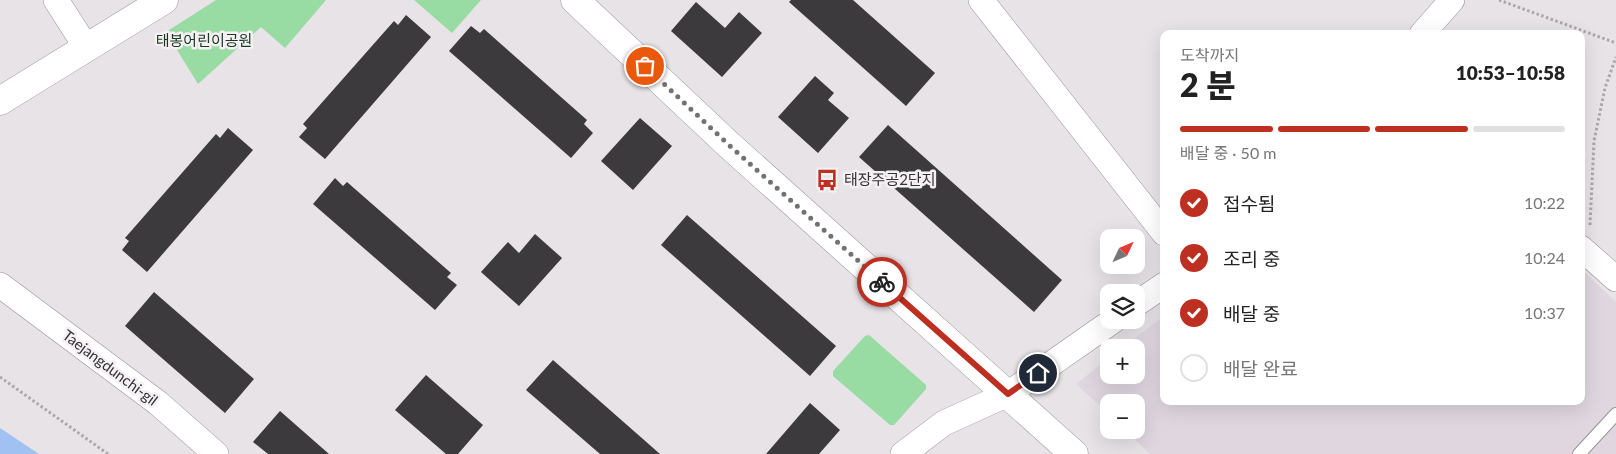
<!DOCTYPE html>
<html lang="ko">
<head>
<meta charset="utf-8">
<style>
  :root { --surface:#fff; --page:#f2f2f2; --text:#222; --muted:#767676; --line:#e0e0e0; --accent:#bd3021 }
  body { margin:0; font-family:Lato,"Noto Sans KR",sans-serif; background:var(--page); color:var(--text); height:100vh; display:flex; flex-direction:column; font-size:19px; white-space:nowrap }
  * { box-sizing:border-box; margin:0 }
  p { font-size:16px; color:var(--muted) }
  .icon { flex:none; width:28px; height:28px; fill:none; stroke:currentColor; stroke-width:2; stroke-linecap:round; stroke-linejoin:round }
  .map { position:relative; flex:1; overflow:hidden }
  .side { position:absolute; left:1160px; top:30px; width:425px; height:375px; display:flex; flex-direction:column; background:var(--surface); border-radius:10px; box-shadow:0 5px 20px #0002 }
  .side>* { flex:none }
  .needle { width:32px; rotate:46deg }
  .tools { position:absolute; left:1100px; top:229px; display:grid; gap:10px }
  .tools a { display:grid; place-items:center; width:45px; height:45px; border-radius:10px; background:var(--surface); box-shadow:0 5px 20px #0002; font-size:25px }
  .pin { position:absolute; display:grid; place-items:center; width:42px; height:42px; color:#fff; margin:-21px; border:2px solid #fff; border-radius:50%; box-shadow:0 1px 5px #0007 }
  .courier { position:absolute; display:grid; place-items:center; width:50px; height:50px; margin:-25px; border:4px solid #bd3021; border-radius:50%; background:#fff; color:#222; box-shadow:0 1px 6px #0007 }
  .head em { font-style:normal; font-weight:800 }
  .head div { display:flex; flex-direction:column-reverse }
  .head { display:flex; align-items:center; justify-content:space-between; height:85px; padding:0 20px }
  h1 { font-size:32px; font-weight:800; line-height:38px }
  .bar { display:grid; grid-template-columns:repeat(4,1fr); gap:8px 5px; align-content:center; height:60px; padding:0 20px }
  .bar i { height:6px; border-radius:4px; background:var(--line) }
  .bar .on { background:var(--accent) }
  .bar p { grid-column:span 4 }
  ol { padding:0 20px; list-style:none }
  li { display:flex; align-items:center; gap:15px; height:55px }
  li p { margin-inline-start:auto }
  li .icon { padding:5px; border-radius:50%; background:var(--accent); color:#fff; stroke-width:4 }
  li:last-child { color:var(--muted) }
  li i { width:28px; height:28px; border:2px solid var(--line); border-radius:50% }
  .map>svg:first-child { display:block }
  .built { fill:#dfd6e0 }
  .green { fill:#98dba3 }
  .water { fill:#a1c1f2 }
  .building { fill:#3c3a3d }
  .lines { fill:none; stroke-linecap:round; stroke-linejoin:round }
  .lane-casing { stroke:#959296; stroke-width:14 }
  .street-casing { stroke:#959296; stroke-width:26 }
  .secondary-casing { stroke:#959296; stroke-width:29 }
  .path { stroke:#aba7ab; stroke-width:3; stroke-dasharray:2.5 2.5; stroke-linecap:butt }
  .lane { stroke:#fff; stroke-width:12 }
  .street { stroke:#fff; stroke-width:25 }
  .secondary { stroke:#fff; stroke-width:28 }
  .done { stroke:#737173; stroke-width:5; stroke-dasharray:0 9 }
  .route { stroke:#bd3021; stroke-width:6 }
  .labels { text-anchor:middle; stroke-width:5; stroke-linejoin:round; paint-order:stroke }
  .park-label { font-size:15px; fill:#183b20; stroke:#f4f0f4 }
  .poi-label { font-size:15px; fill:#353335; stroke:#f4f0f4; text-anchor:start }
  .street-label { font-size:15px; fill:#353335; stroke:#f4f0f4 }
</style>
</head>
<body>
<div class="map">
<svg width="1616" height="454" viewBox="0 0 1616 454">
  <rect width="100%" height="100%" fill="#e7e3e7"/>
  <path class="built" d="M1581 269 1616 302V454H1150L1125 430H1136V402H1109V414L1076 384 1109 358V375H1136V348L1123 347 1164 316V401H1581Z"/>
  <path class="green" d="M216 0H326L285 48 261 27 198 84 166 32Z
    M414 0H481L452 33Z
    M869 335 926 385V389L894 425H890L833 376V371L865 336Z"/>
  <path class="water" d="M0 428 39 454H0Z"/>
  <path class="building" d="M791 0H853L935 73 906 106 789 2Z
    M696 2 725 28 739 12 762 33 722 77 671 31Z
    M406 15 431 37 325 159 299 137 307 128 303 124 394 21 398 25Z
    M471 26 480 33 484 29 587 120 584 124 593 133 571 158 449 51Z
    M815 76 834 93 828 100 849 118 818 153 778 117Z
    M640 118 672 146 633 190 601 161Z
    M888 125 1062 280 1034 312 859 157Z
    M228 128 253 150 147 272 122 250 129 241 125 238 216 134 220 138Z
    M335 178 343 186 347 182 451 273 447 277 457 285 435 310 313 204Z
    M687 215 836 346 810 376 661 245Z
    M535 234 562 258 519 306 481 272 508 242 519 253Z
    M154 292 254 379 225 413 125 326Z
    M553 360 660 454H600L526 390Z
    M426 375 483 425 458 454H446L395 410Z
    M810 403 840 430 819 454H766Z
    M280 411 329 454H268L253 442Z"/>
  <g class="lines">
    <g class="lane-casing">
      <path id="lane" d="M1579 454 1616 414"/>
    </g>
    <g class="street-casing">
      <path id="street" d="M56 0 86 47
        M981 0 1164 233
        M1422 34 1452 0
        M1581 248 1616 279
        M0 285 158 403 216 454
        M1136 304 1164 285
        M903 454 944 423 1008 394 1114 320"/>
    </g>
    <g class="secondary-casing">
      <path id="secondary" d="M575 0 729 145 1074 454
        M0 101 164 0"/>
    </g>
    <path class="path" d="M1499 0 1616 43
      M1590 225 1594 141 1605 88 1616 57
      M0 377 108 454"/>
    <use href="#lane" class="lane"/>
    <use href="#street" class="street"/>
    <use href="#secondary" class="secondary"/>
  </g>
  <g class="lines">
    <path class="done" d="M645 66 729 145 882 282"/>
    <path class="route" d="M882 282 1008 394 1038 373"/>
  </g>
  <defs>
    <g id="bus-bare" transform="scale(1.725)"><path d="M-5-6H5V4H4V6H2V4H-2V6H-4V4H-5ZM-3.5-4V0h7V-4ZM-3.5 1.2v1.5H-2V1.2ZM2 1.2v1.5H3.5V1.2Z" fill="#bd3021" stroke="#f4f0f4" stroke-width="2.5" paint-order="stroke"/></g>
  </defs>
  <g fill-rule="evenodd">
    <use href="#bus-bare" x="827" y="180"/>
  </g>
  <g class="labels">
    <g class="park-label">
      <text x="204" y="46">태봉어린이공원</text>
    </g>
    <g class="poi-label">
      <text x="844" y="185">태장주공2단지</text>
    </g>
    <g class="street-label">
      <text transform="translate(110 368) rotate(37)" y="5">Taejangdunchi-gil</text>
    </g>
  </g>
</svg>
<div class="tools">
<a><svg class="needle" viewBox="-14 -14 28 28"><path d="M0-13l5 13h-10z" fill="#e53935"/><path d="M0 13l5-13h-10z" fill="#767676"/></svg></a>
<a><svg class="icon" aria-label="layers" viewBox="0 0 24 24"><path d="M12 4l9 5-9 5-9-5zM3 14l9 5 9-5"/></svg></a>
<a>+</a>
<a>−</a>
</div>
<div class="pin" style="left:645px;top:66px;background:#ea580c"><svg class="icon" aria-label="bag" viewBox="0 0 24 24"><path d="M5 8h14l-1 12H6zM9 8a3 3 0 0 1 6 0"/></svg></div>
<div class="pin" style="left:1038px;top:373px;background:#1f2937"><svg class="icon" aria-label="home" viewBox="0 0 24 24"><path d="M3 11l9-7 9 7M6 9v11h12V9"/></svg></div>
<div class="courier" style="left:882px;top:282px"><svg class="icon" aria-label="bike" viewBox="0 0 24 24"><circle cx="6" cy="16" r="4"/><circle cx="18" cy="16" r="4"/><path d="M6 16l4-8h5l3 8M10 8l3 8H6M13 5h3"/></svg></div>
<section class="side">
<div class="head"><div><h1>2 분</h1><p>도착까지</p></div><em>10:53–10:58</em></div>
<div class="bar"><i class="on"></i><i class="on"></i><i class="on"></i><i></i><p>배달 중 · 50 m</p></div>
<ol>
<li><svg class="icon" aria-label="check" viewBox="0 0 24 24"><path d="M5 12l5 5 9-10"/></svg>접수됨<p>10:22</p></li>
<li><svg class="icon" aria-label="check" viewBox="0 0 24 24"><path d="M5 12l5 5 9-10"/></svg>조리 중<p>10:24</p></li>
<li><svg class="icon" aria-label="check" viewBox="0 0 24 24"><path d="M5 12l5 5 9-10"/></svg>배달 중<p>10:37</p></li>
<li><i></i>배달 완료</li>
</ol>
</section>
</div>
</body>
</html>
